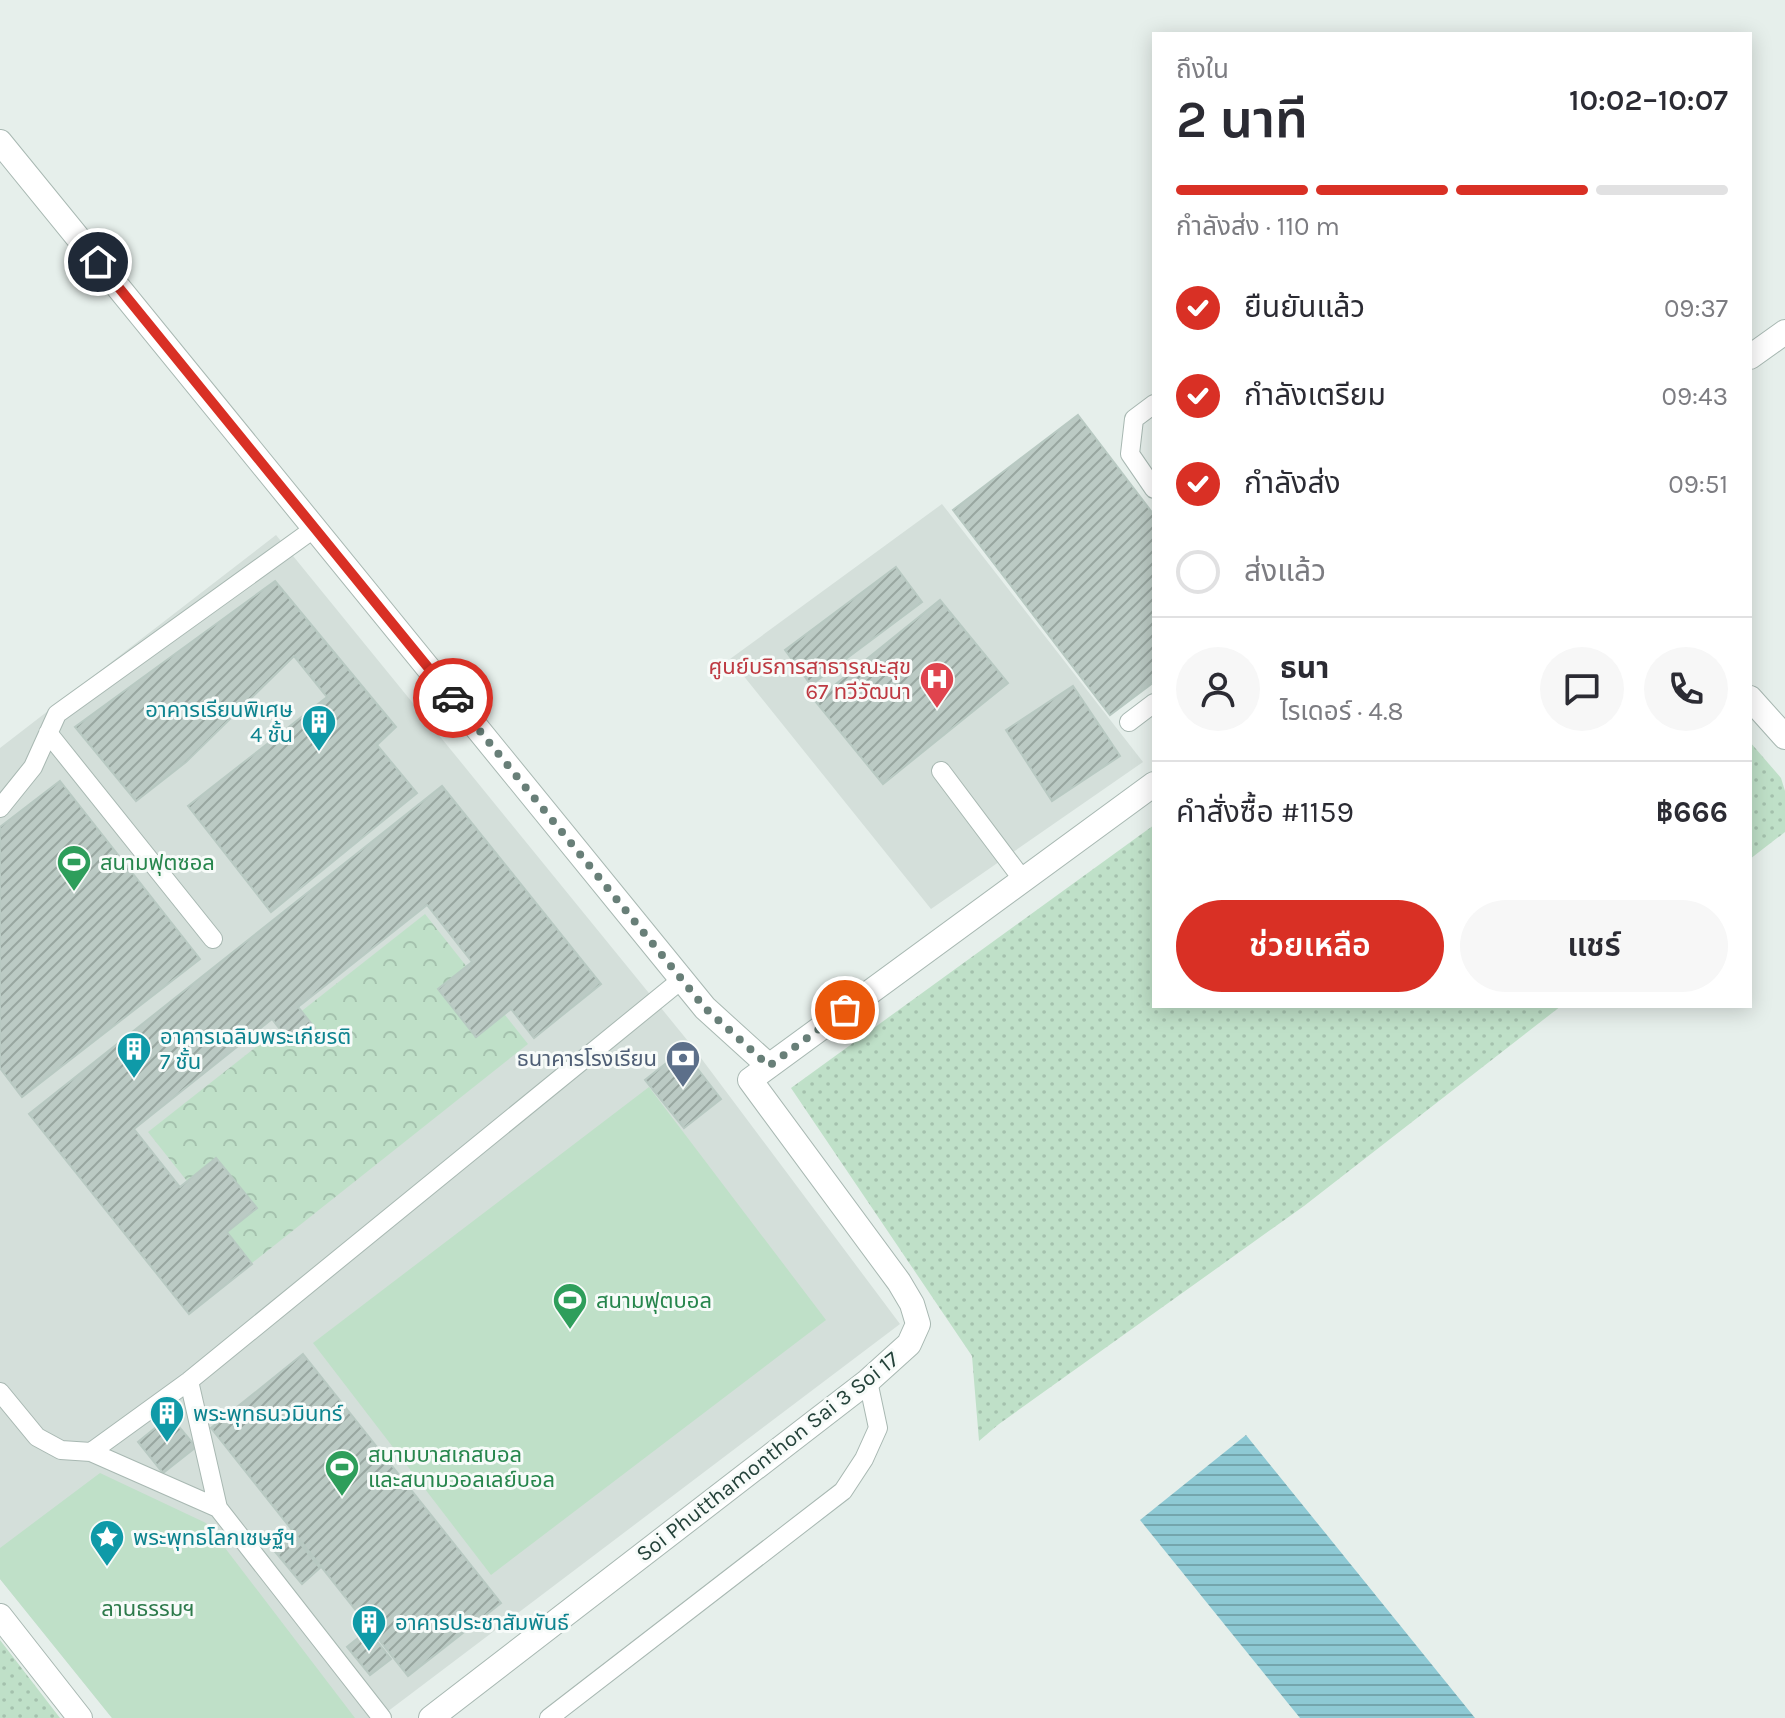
<!DOCTYPE html>
<html lang="th">
<head>
<meta charset="utf-8">
<style>
  :root { --surface:#fff; --page:#f7f7f7; --text:#2b2b33; --muted:#7c7c81; --line:#e1e1e2; --accent:#d93025 }
  body { margin:0; font-family:Karla,"Noto Sans Thai",sans-serif; background:var(--page); color:var(--text); height:100vh; display:flex; flex-direction:column; font-size:30px; white-space:nowrap }
  * { box-sizing:border-box; margin:0 }
  p { font-size:26px; color:var(--muted) }
  .icon { flex:none; width:44px; height:44px; fill:none; stroke:currentColor; stroke-width:2; stroke-linecap:round; stroke-linejoin:round }
  .map { position:relative; flex:1; overflow:hidden }
  .panel { position:absolute; left:1152px; top:32px; width:600px; height:976px; display:flex; flex-direction:column; background:var(--surface); border-radius:0px; box-shadow:0 4px 20px #0003 }
  .panel>* { flex:none }
  .pin { position:absolute; display:grid; place-items:center; width:68px; height:68px; color:#fff; margin:-34px; border:4px solid #fff; border-radius:50%; box-shadow:0 2px 8px #0007 }
  .courier { position:absolute; display:grid; place-items:center; width:80px; height:80px; margin:-40px; border:6px solid #d93025; border-radius:50%; background:#fff; color:#222; box-shadow:0 2px 10px #0007 }
  .overview em { font-style:normal; font-weight:600 }
  .overview div { display:flex; flex-direction:column-reverse }
  .overview { display:flex; align-items:center; justify-content:space-between; height:136px; padding:0 24px }
  h1 { font-size:52px; font-weight:600; line-height:60px }
  .bar { display:grid; grid-template-columns:repeat(4,1fr); gap:12px 8px; align-content:center; height:96px; padding:0 24px }
  .bar i { height:10px; border-radius:6px; background:var(--line) }
  .bar .selected { background:var(--accent) }
  .bar p { grid-column:span 4 }
  .line { display:flex; align-items:center; gap:20px; padding:0 24px; border-top:2px solid var(--line) }
  .line div { flex:1 }
  .round { display:grid; place-items:center; flex:none; width:84px; height:84px; border-radius:42px; background:var(--page) }
  ol { padding:0 24px; list-style:none }
  li { display:flex; align-items:center; gap:24px; height:88px }
  li p { margin-inline-start:auto }
  li .icon { padding:8px; border-radius:50%; background:var(--accent); color:#fff; stroke-width:4 }
  li:last-child { color:var(--muted) }
  li i { width:44px; height:44px; border:4px solid var(--line); border-radius:50% }
  .cta { display:flex; gap:16px; margin-top:auto; padding:16px 24px }
  .cta a { flex:1; height:92px; border-radius:48px; background:var(--accent); color:#fff; font-size:32px; font-weight:600; line-height:92px; text-align:center }
  .cta a+a { background:var(--page); color:var(--text) }
  .map>svg:first-child { display:block }
  .built { fill:#d4dfda }
  .grass { fill:url(#grass-dots) }
  .forest { fill:url(#forest-crowns) }
  .garden { fill:#bfe0c8 }
  .water { fill:url(#water-rules) }
  .building { fill:url(#building-hatch); stroke:#b8c9c2; stroke-width:2 }
  .lines { fill:none; stroke-linecap:round; stroke-linejoin:round }
  .lane-casing { stroke:#a8b8b2; stroke-width:20 }
  .street-casing { stroke:#a8b8b2; stroke-width:26 }
  .lane { stroke:#fff; stroke-width:18 }
  .street { stroke:#fff; stroke-width:24 }
  .done { stroke:#687f78; stroke-width:8; stroke-dasharray:0 14.4 }
  .route { stroke:#d93025; stroke-width:10 }
  .labels { text-anchor:middle; stroke-width:6; stroke-linejoin:round; paint-order:stroke }
  .health-label { font-size:22px; fill:#be3a42; stroke:#f7fbf9; text-anchor:end }
  .culture-label { font-size:22px; fill:#0d838f; stroke:#f7fbf9; text-anchor:start }
  .leisure-label { font-size:22px; fill:#27864d; stroke:#f7fbf9; text-anchor:start }
  .service-label { font-size:22px; fill:#4e5e75; stroke:#f7fbf9; text-anchor:end }
  .street-label { font-size:22px; fill:#24423a; stroke:#f7fbf9 }
  .park-label { font-size:22px; fill:#2d7a4b; stroke:#f7fbf9 }
</style>
</head>
<body>
<div class="map">
<svg width="1785" height="1718" viewBox="0 0 1785 1718">
  <defs>
    <pattern id="grass-dots" width="8" height="8" patternUnits="userSpaceOnUse" patternTransform="scale(2)"><rect width="8" height="8" fill="#bfe0c8"/><path d="M2 2h.1M6 6h.1" fill="none" stroke="#a4c1ad" stroke-width="1.8" stroke-linecap="round"/></pattern>
    <pattern id="forest-crowns" width="20" height="18" patternUnits="userSpaceOnUse" patternTransform="scale(2)"><rect width="20" height="18" fill="#bfe0c8"/><path d="M2 6a3 3 0 1 1 6 0M12 15a3 3 0 1 1 6 0" fill="none" stroke="#a4c1ad"/></pattern>
    <pattern id="water-rules" width="6" height="5" patternUnits="userSpaceOnUse" patternTransform="scale(2)"><rect width="6" height="5" fill="#8ec9d4"/><path d="M0 2.5h6" fill="none" stroke="#74a5ad"/></pattern>
    <pattern id="building-hatch" width="6" height="6" patternUnits="userSpaceOnUse" patternTransform="scale(2)"><rect width="6" height="6" fill="#bbcac4"/><path d="M-1 1l2-2M0 6l6-6M5 7l2-2" fill="none" stroke="#98a6a0"/></pattern>
  </defs>
  <rect width="100%" height="100%" fill="#e6efeb"/>
  <path class="built" d="M942 504 1143 762 931 909 730 659Z
    M276 535 692 1046 900 1324 379 1718H112L0 1579V748Z"/>
  <path class="grass" d="M1750 742 1781 778 1785 791V832L1750 859Z
    M1154 825V1006H1561L1304 1206 999 1424 979 1441 972 1356 791 1088Z
    M0 1640 60 1718H0Z"/>
  <path class="forest" d="M425 914 528 1044 252 1263 148 1132Z"/>
  <path class="garden" d="M649 1087 826 1320 491 1575 313 1343Z
    M100 1473 206 1523 355 1718H112L0 1579V1548Z"/>
  <path class="water" d="M1246 1435 1475 1718H1300L1140 1520Z"/>
  <path class="building" d="M1078 415 1154 515V682L1110 715 953 510Z
    M896 567 922 602 811 685 785 650Z
    M275 581 396 727 377 745 417 793 271 912 188 806 327 697 294 656 186 762 136 801 75 727Z
    M940 600 1008 683 883 784 815 701Z
    M1073 686 1120 756 1052 801 1006 730Z
    M60 781 200 959 22 1097 0 1068V827Z
    M442 786 601 984 534 1038 511 1009 476 1037 438 989 472 962 427 905 298 1007 315 1028 292 1045 272 1019 134 1129 180 1187 216 1158 257 1208 227 1232 252 1264 189 1314 29 1114Z
    M683 1050 721 1099 684 1128 645 1080Z
    M303 1354 501 1603 408 1676 211 1428Z
    M170 1416 196 1447 163 1473 138 1442Z
    M291 1532 320 1568 302 1584 272 1548Z
    M368 1630 391 1659 370 1675 347 1647Z"/>
  <g class="lines">
    <g class="lane-casing">
      <path id="lane" d="M1154 404 1134 419 1130 454 1154 489
        M1129 722 1154 703
        M48 733 213 939
        M941 771 1023 880
        M0 808 33 767 57 714 315 528
        M189 1381 218 1508 382 1718
        M0 1392 37 1437 61 1450 91 1452 189 1381 681 980
        M91 1452 218 1508
        M549 1718 843 1491 864 1459 878 1428 868 1381"/>
    </g>
    <g class="street-casing">
      <path id="street" d="M0 142 705 1008 769 1066
        M1750 357 1785 332
        M1750 698 1785 737
        M0 1616 80 1718
        M431 1718 868 1381 909 1344 918 1324 912 1304 899 1282 750 1080 1154 784"/>
    </g>
    <use href="#lane" class="lane"/>
    <use href="#street" class="street"/>
  </g>
  <g class="lines">
    <path class="done" d="M453 698 705 1008 769 1066 845 1010"/>
    <path class="route" d="M98 262 453 698"/>
  </g>
  <defs>
    <g id="hospital-pin" transform="scale(1.8)"><path d="M0 17L-7.5 6A9.5 9.5 0 1 1 7.5 6Z" fill="#e0444e" stroke="#f7fbf9"/><path d="M-5-5h3v3.5h4V-5h3V5h-3V1.5h-4V5h-3Z" fill="#fff"/></g>
    <g id="building-pin" transform="scale(1.8)"><path d="M0 17L-7.5 6A9.5 9.5 0 1 1 7.5 6Z" fill="#0f9aa8" stroke="#f7fbf9"/><path d="M-4-6H4V6H1V3H-1V6H-4ZM-2.5-4.3h1.7v1.8h-1.7ZM.8-4.3h1.7v1.8H.8ZM-2.5-1h1.7V.8h-1.7ZM.8-1h1.7V.8H.8Z" fill="#fff"/></g>
    <g id="stadium-pin" transform="scale(1.8)"><path d="M0 17L-7.5 6A9.5 9.5 0 1 1 7.5 6Z" fill="#2e9e5b" stroke="#f7fbf9"/><path d="M0-5a6.5 5 0 1 0 0 10a6.5 5 0 1 0 0-10ZM-3.5-1.8h7v3.6h-7Z" fill="#fff"/></g>
    <g id="bank-pin" transform="scale(1.8)"><path d="M0 17L-7.5 6A9.5 9.5 0 1 1 7.5 6Z" fill="#5c6f8a" stroke="#f7fbf9"/><path d="M-6-4H6V4H-6ZM0-2.3a2.3 2.3 0 1 0 0 4.6a2.3 2.3 0 1 0 0-4.6Z" fill="#fff"/></g>
    <g id="sight-pin" transform="scale(1.8)"><path d="M0 17L-7.5 6A9.5 9.5 0 1 1 7.5 6Z" fill="#0f9aa8" stroke="#f7fbf9"/><path d="M0-6L1.8-2.2L6-1.7L2.9 1.2L3.7 5.4L0 3.3L-3.7 5.4L-2.9 1.2L-6-1.7L-1.8-2.2Z" fill="#fff"/></g>
  </defs>
  <g fill-rule="evenodd">
    <use href="#hospital-pin" x="937" y="679"/>
    <use href="#building-pin" x="319" y="722"/>
    <use href="#stadium-pin" x="74" y="862"/>
    <use href="#building-pin" x="134" y="1049"/>
    <use href="#bank-pin" x="683" y="1058"/>
    <use href="#stadium-pin" x="570" y="1300"/>
    <use href="#building-pin" x="167" y="1413"/>
    <use href="#stadium-pin" x="342" y="1467"/>
    <use href="#sight-pin" x="107" y="1537"/>
    <use href="#building-pin" x="369" y="1622"/>
  </g>
  <g class="labels">
    <g class="health-label">
      <text x="911" y="674">ศูนย์บริการสาธารณะสุข<tspan x="911" dy="25">67 ทวีวัฒนา</tspan></text>
    </g>
    <g class="culture-label">
      <text x="293" y="717" text-anchor="end">อาคารเรียนพิเศษ<tspan x="293" dy="25">4 ชั้น</tspan></text>
      <text x="160" y="1044">อาคารเฉลิมพระเกียรติ<tspan x="160" dy="25">7 ชั้น</tspan></text>
      <text x="193" y="1421">พระพุทธนวมินทร์</text>
      <text x="133" y="1545">พระพุทธโลกเชษฐ์ฯ</text>
      <text x="395" y="1630">อาคารประชาสัมพันธ์</text>
    </g>
    <g class="leisure-label">
      <text x="100" y="870">สนามฟุตซอล</text>
      <text x="596" y="1308">สนามฟุตบอล</text>
      <text x="368" y="1462">สนามบาสเกสบอล<tspan x="368" dy="25">และสนามวอลเลย์บอล</tspan></text>
    </g>
    <g class="service-label">
      <text x="657" y="1066">ธนาคารโรงเรียน</text>
    </g>
    <g class="street-label">
      <text transform="translate(767 1456) rotate(-38)" y="8">Soi Phutthamonthon Sai 3 Soi 17</text>
    </g>
    <g class="park-label">
      <text x="148" y="1616">ลานธรรมฯ</text>
    </g>
  </g>
</svg>
<div class="pin" style="left:845px;top:1010px;background:#ea580c"><svg class="icon" aria-label="bag" viewBox="0 0 24 24"><path d="M5 8h14l-1 12H6zM9 8a3 3 0 0 1 6 0"/></svg></div>
<div class="pin" style="left:98px;top:262px;background:#1f2937"><svg class="icon" aria-label="home" viewBox="0 0 24 24"><path d="M3 11l9-7 9 7M6 9v11h12V9"/></svg></div>
<div class="courier" style="left:453px;top:698px"><svg class="icon" aria-label="car" viewBox="0 0 24 24"><path d="M5 17H2v-5l4-1 3-4h7l3 4 3 1v5h-3M9 17h6M6 11h13"/><circle cx="7" cy="17" r="2"/><circle cx="17" cy="17" r="2"/></svg></div>
<section class="panel">
<div class="overview"><div><h1>2 นาที</h1><p>ถึงใน</p></div><em>10:02–10:07</em></div>
<div class="bar"><i class="selected"></i><i class="selected"></i><i class="selected"></i><i></i><p>กำลังส่ง · 110 m</p></div>
<ol>
<li><svg class="icon" aria-label="check" viewBox="0 0 24 24"><path d="M5 12l5 5 9-10"/></svg>ยืนยันแล้ว<p>09:37</p></li>
<li><svg class="icon" aria-label="check" viewBox="0 0 24 24"><path d="M5 12l5 5 9-10"/></svg>กำลังเตรียม<p>09:43</p></li>
<li><svg class="icon" aria-label="check" viewBox="0 0 24 24"><path d="M5 12l5 5 9-10"/></svg>กำลังส่ง<p>09:51</p></li>
<li><i></i>ส่งแล้ว</li>
</ol>
<div class="line" style="height:144px"><a class="round"><svg class="icon" aria-label="person" viewBox="0 0 24 24"><circle cx="12" cy="8" r="4"/><path d="M4 21q1-7 8-7t8 7"/></svg></a><div><b>ธนา</b><p>ไรเดอร์ · 4.8</p></div><a class="round"><svg class="icon" aria-label="chat" viewBox="0 0 24 24"><path d="M4 5h16v11H9l-5 4z"/></svg></a><a class="round"><svg class="icon" aria-label="phone" viewBox="0 0 24 24"><path d="M5 4h4l2 5-3 2q2 4 5 5l2-3 5 2v4C11 20 4 13 5 4z"/></svg></a></div>
<div class="line" style="height:104px"><div>คำสั่งซื้อ #1159</div><b>฿666</b></div>
<div class="cta"><a>ช่วยเหลือ</a><a>แชร์</a></div>
</section>
</div>
</body>
</html>
